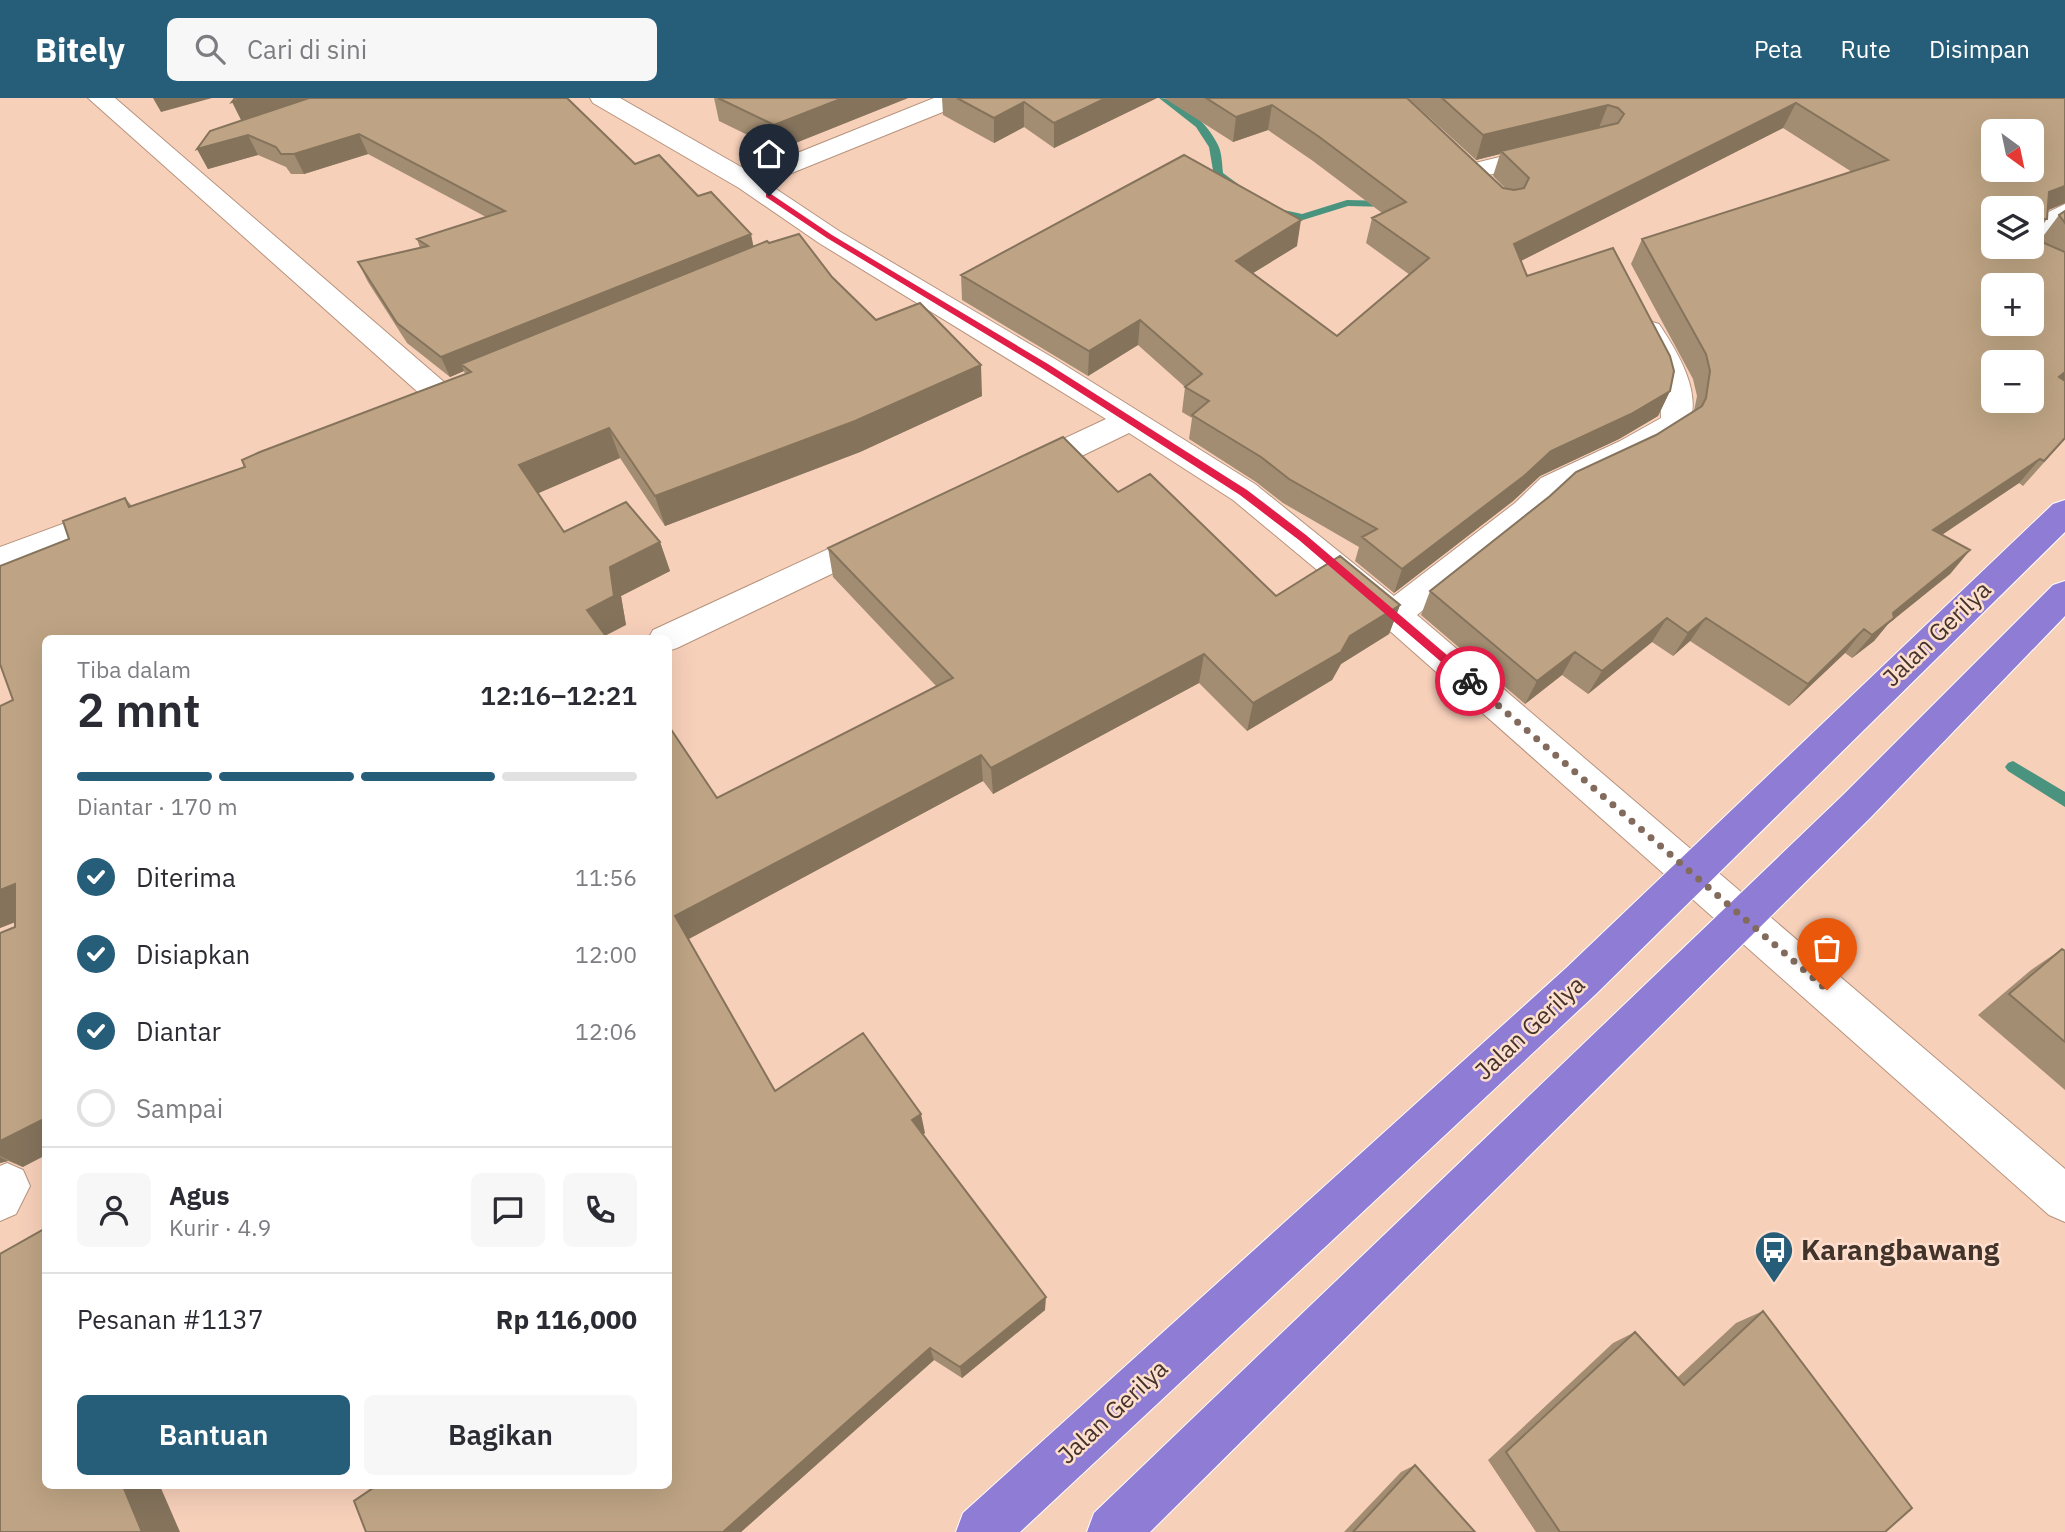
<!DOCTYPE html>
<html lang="id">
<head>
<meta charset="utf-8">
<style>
  :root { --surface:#fff; --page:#f7f7f7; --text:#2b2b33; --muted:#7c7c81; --line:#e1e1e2; --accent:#265d78 }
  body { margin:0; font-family:"IBM Plex Sans",sans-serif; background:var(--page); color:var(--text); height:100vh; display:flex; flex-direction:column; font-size:26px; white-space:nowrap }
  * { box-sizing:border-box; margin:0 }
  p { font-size:23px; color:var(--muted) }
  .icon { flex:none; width:38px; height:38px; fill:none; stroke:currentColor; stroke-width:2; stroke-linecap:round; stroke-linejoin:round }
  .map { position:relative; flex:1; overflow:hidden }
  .details { position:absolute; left:42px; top:537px; width:630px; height:854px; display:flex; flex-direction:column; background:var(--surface); border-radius:10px; box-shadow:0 7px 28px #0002 }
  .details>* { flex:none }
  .needle { width:46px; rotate:147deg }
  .tools { position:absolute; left:1981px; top:21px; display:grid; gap:14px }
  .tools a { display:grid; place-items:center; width:63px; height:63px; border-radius:10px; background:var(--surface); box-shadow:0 7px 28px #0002; font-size:35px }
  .pin { position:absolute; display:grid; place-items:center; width:60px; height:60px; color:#fff; margin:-72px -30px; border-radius:50% 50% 50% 0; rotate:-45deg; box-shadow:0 0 7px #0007 }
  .pin .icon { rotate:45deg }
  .courier { position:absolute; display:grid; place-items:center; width:70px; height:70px; margin:-35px; border:5px solid #e11d48; border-radius:50%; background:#fff; color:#222; box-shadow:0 2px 9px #0007 }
  .overview em { font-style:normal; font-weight:600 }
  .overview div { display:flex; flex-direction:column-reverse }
  .overview { display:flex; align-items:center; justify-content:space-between; height:119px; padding:0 35px }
  h1 { font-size:46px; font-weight:600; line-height:52px }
  .bar { display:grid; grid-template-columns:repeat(4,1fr); gap:10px 7px; align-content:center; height:84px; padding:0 35px }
  .bar i { height:9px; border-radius:5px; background:var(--line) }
  .bar .current { background:var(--accent) }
  .bar p { grid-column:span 4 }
  .line { display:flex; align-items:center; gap:18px; padding:0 35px; border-top:2px solid var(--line) }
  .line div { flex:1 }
  .round { display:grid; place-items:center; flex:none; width:74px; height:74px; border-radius:10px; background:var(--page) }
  ol { padding:0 35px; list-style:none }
  li { display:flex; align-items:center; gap:21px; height:77px }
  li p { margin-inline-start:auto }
  li .icon { padding:7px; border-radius:50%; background:var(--accent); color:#fff; stroke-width:4 }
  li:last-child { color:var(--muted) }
  li i { width:38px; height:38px; border:4px solid var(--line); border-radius:50% }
  .cta { display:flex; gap:14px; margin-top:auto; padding:14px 35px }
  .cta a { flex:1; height:80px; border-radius:10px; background:var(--accent); color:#fff; font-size:28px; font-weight:600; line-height:80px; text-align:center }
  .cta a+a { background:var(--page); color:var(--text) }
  header { display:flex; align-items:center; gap:42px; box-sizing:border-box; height:98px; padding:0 35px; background:var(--accent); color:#fff }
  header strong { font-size:33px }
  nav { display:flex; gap:38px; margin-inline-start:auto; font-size:24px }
  .search { width:490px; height:63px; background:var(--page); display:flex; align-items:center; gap:18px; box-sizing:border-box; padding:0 24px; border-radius:10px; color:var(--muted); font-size:26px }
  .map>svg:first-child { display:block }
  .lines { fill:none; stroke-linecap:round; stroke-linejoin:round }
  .stream { fill:#4a937e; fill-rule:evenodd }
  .minor-casing { stroke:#b7937d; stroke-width:2 }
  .highway-casing { stroke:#fff; stroke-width:2 }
  .minor { fill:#fff; fill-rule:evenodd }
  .highway { fill:#8f7cd4; fill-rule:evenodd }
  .wall { fill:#a38d72; fill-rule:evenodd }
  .shaded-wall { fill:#85735c }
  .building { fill:#bea484; stroke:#85735c; stroke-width:2; fill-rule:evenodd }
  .route { fill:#e11d48 }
  .done { stroke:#826b5d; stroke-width:7; stroke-dasharray:0 12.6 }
  .labels { text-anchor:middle; stroke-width:5; stroke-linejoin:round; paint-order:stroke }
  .street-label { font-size:24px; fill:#43342b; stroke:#fedfcd }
  .near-poi-label { font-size:28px; font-weight:bold; fill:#43342b; stroke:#fedfcd; text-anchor:start }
</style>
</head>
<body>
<header>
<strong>Bitely</strong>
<div class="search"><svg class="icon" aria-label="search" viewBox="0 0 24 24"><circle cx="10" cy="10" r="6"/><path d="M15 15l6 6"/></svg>Cari di sini</div>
<nav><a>Peta</a><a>Rute</a><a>Disimpan</a></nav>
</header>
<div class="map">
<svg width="2065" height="1434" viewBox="0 0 2065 1434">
  <rect width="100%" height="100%" fill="#f7d0ba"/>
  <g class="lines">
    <path class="stream" d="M1159 0C1182 0 1208 26 1218 47 1222 55 1222 66 1223 75L1238 86V90H1230L1214 78 1209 49 1196 29Z
      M1347 102 1388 103 1393 106 1388 109 1348 108 1303 122 1265 112 1270 109 1302 116Z
      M2013 663 2065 694V709L2008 673 2005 669 2008 665Z"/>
    <g class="minor-casing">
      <path id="minor" d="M88 0H115L451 290 455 297 451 304 440 307 429 304Z
        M590 0H620L750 74 934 0H968L965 5 767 85 839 133 1055 261 1255 386 1394 498 1515 405 1541 380 1620 343 1661 320 1660 288 1635 232 1639 226 1649 223 1659 226C1677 253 1706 299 1686 332L1642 359 1563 396 1537 421 1417 517 2065 1071V1124L2049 1117 1382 526 1233 402 1129 335 1036 380 1025 383 1014 380 1009 372 1014 364 1106 321 819 145 739 90 593 5Z
        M1548 47 1557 50 1561 55 1557 60 1472 81 1463 78 1459 73 1463 68Z
        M2065 106V125L2042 139 2032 141V122Z
        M117 406 129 410 133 418 129 426 0 474V449Z
        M878 428 890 432 895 440 890 448 677 550 668 553V541H648L653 532Z
        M7 1065 23 1072 30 1088 16 1116 0 1123V1068Z"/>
    </g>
    <g class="highway-casing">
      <path id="highway" d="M2065 402V434L1596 896 1020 1434H956L963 1415 1566 870 2053 406Z
        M2065 483V518L1871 719 1150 1434H1087L1094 1415 1843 697 2053 487Z"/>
    </g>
    <use href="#minor" class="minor"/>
    <use href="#highway" class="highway"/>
  </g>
  <path class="wall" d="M714 0H908L778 52 719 23Z
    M942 0H1157L1054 50 1024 29 994 45 943 17Z
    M1164 0H1407L1503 90H1505L1493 78 1500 56 1476 62 1408 0H2065V105L2048 112 2047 121 2037 135 2041 141 2059 117 2065 113V341L2023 388 2019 385 1942 437 1970 452 1950 476 1888 526 1874 543 1852 560 1845 555 1789 608 1690 543 1673 558 1652 544 1588 596 1562 577 1525 606 1421 517 1430 493 1656 337 1694 313 1697 298 1693 281 1631 166 1642 141 1852 74 1783 30 1521 163 1527 178 1670 293 1658 318 1619 341 1540 378 1513 403 1394 495 1355 463 1359 449 1283 405 1256 384 1189 341 1192 320 1182 314 1185 289 1138 247 1088 278 962 202 961 177 1297 148 1253 175 1337 238 1410 177 1366 145 1372 120 1382 115 1313 63 1268 32 1233 44ZM2032 110V149H1993Z
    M242 23 635 66 698 98 754 148 769 145 832 179 876 222 982 298 860 354 665 428 620 360 537 395 564 434 660 444 670 473 621 498 626 527 46 541 23 1069 8 1063 0 1065V835L15 829V824L0 830 13 602 69 441 125 400 132 408 245 369 465 276 464 273 450 279 407 245 368 184 358 164 420 150 417 141 486 119 368 56 304 76H291L286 69 258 57 208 71 197 51Z
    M1118 394 1276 498 1400 507 1389 536 1341 566 1332 582 1247 633 1199 585 993 696 983 683 688 841 775 993 925 1035 923 1036 1045 1212 962 1280 934 1262 741 1434H366L668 1388 670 1240 668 627 717 700 937 589 833 479 828 450Z
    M2062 851 2065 853V992L1978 917 2031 872Z
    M1763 1213 1885 1434H1536L1488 1362 1613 1245 1635 1234 1678 1279 1736 1225Z
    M1415 1367 1475 1434H1344L1401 1374Z"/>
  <path class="shaded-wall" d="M153 0H212L161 14Z
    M243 0H312L242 24 232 4Z
    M843 0H908L778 52 774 27Z
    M1106 0H1157L1054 50V25Z
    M1024 4V29L994 45V20Z
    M1796 5 1783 30 1505 171 1514 146Z
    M1272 7 1268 32 1233 44 1236 19Z
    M1608 7 1598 32 1501 53 1500 56 1476 62 1483 37Z
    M359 36 368 56 304 76 294 56Z
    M248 37 258 57 208 71 197 51Z
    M2065 88V105L2032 119 2049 94Z
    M1301 122 1297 148 1232 188 1236 163Z
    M751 136 755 156 461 266 464 273 450 279 441 259Z
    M1140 222 1138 247 1088 278 1089 253Z
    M981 267 982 298 860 354 665 428 655 398Z
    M2065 274V284L2059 279Z
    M1670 293 1658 318 1619 341 1540 378 1513 403 1394 495 1402 471 1551 353Z
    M609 330 620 360 532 398 519 367Z
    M2040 361 2019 385 1913 456 1933 432Z
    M660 444 670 473 621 498 626 527 599 541 587 512 610 469Z
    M1970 452 1950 476 1888 526 1874 543 1852 560 1872 537 1893 515Z
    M1400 507 1389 536 1341 566 1332 582 1247 633 1253 605 1350 538Z
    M1667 520 1652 544 1588 596 1602 573Z
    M1706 520 1690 543 1673 558 1688 535Z
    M1864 531 1845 555 1789 608 1808 586Z
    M1575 554 1562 577 1525 606 1537 583Z
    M1204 556 1199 585 993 696 991 670Z
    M981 657 983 683 687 842 675 818Z
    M15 786 46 812 0 830V792Z
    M921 1016 925 1035 917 1041 912 1022Z
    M46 1020V1057L23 1069 0 1058V1043Z
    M0 1059 8 1063 0 1065Z
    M1046 1199 1045 1212 962 1280 960 1269Z
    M930 1250 934 1262 741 1434H723Z
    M123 1388H160L180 1434H142Z"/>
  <path class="building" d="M235 0H243L232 4Z
    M309 0H567L635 66 659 57 698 98 711 94 751 136 441 259 397 225 358 164 428 148 417 141 505 113 359 36 294 56H281L276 49 248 37 197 51 210 33Z
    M718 0H843L774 27Z
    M957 0H1106L1054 25 1024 4 994 20Z
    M1206 0H1407L1503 90 1514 92 1524 90 1529 80 1501 53 1618 25 1624 16 1618 10 1608 7 1483 37 1442 0H2065V88L2049 94 2047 121H2032V110H1993V149H2032V128L2044 145 2065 154V274L2059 279 2065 283V340L2044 363 2040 361 1933 432 1970 452 1893 515 1894 520 1872 537 1864 531 1808 586 1706 520 1688 535 1667 520 1602 573 1575 554 1537 583 1430 493 1550 398 1576 374 1656 337 1702 308 1706 300 1710 273 1706 256 1642 141 1888 62 1796 5 1514 146 1527 178 1613 150 1670 258 1674 273 1670 293 1631 316 1551 353 1524 378 1402 471 1362 439 1377 431 1289 381 1261 359 1192 317 1209 303 1185 289 1202 276 1140 222 1089 253 961 177 1184 57 1301 122 1236 163 1337 238 1429 160 1372 120 1406 104 1318 38 1272 7 1236 19ZM1993 33H2032V72H1993ZM1993 187H2032V226H1993ZM1993 264H2032V303H1993Z
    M2065 113V125L2059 117Z
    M799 136 832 179 876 222 920 205 981 267 855 323 655 398 609 330 519 367 564 434 626 404 660 444 610 469 614 498 587 512 608 541H46V1020L0 1043V835L15 829V786L0 792V608L13 602 0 566V468L69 441 63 423 125 400 129 409 245 369 242 362 260 354 471 274 461 266 767 143 769 145Z
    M1063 339 1118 394 1150 376 1276 498 1340 458 1400 507 1350 538 1341 554 1253 605 1204 556 991 670 981 657 675 818 775 993 863 935 921 1016 912 1022 1046 1199 960 1269 930 1250 723 1434H366L354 1403 376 1388H668V1241L670 1240 668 1232V627L717 700 953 580 828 450Z
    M2062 851 2065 853V944L2009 896Z
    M46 1130V1388H123L142 1434H0V1156Z
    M1763 1213 1912 1410 1885 1434H1560L1506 1354 1635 1234 1684 1287Z
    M1415 1367 1475 1434H1353Z"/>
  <path class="route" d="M766 96H771L832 137 1048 266 1247 392 1306 437 1474 580V586H1467L1299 442 1240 397 1042 270 827 140 766 99Z"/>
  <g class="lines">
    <path class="done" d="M1470 583 1827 892"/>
  </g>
  <defs>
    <g id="bus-pin" transform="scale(2.0125)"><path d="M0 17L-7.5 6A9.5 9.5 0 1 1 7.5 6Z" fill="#265d78" stroke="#fedfcd"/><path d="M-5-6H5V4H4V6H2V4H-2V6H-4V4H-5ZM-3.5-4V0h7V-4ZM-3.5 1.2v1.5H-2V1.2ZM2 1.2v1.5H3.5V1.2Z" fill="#fff"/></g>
  </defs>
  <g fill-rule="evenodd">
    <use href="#bus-pin" x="1774" y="1152"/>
  </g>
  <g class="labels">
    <g class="street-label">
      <text transform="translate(1937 536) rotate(-44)" y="8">Jalan Gerilya</text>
      <text transform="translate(1530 930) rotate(-43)" y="8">Jalan Gerilya</text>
      <text transform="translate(1113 1314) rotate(-43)" y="8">Jalan Gerilya</text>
    </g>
    <g class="near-poi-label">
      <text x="1801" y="1162">Karangbawang</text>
    </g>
  </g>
</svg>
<div class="tools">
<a><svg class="needle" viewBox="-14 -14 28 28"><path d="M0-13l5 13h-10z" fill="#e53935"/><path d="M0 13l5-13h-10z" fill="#7c7c81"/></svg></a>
<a><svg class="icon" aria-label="layers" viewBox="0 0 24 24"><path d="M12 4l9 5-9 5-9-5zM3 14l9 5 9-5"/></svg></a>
<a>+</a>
<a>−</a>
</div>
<div class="pin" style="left:1827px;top:892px;background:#ea580c"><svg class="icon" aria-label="bag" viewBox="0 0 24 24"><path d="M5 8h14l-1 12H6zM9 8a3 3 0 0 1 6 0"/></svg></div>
<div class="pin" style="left:769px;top:98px;background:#1f2937"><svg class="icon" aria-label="home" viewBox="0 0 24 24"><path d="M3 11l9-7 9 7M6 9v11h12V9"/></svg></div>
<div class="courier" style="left:1470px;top:583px"><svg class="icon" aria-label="bike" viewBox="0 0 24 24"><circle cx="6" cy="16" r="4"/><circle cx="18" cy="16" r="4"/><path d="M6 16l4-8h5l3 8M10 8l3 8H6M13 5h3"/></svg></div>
<section class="details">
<div class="overview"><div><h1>2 mnt</h1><p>Tiba dalam</p></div><em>12:16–12:21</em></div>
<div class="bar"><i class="current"></i><i class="current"></i><i class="current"></i><i></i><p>Diantar · 170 m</p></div>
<ol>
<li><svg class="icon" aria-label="check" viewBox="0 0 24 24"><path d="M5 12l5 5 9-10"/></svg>Diterima<p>11:56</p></li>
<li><svg class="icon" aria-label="check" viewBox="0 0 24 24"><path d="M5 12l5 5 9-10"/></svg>Disiapkan<p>12:00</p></li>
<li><svg class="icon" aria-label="check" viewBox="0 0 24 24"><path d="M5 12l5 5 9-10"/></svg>Diantar<p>12:06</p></li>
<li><i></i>Sampai</li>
</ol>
<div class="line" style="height:126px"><a class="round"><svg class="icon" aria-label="person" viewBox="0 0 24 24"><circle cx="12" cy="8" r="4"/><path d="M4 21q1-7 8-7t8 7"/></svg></a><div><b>Agus</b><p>Kurir · 4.9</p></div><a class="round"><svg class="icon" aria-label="chat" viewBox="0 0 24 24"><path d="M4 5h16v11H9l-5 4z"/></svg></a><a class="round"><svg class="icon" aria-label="phone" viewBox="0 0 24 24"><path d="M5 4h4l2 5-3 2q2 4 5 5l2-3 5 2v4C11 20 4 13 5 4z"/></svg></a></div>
<div class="line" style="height:91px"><div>Pesanan #1137</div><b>Rp 116,000</b></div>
<div class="cta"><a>Bantuan</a><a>Bagikan</a></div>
</section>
</div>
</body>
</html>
